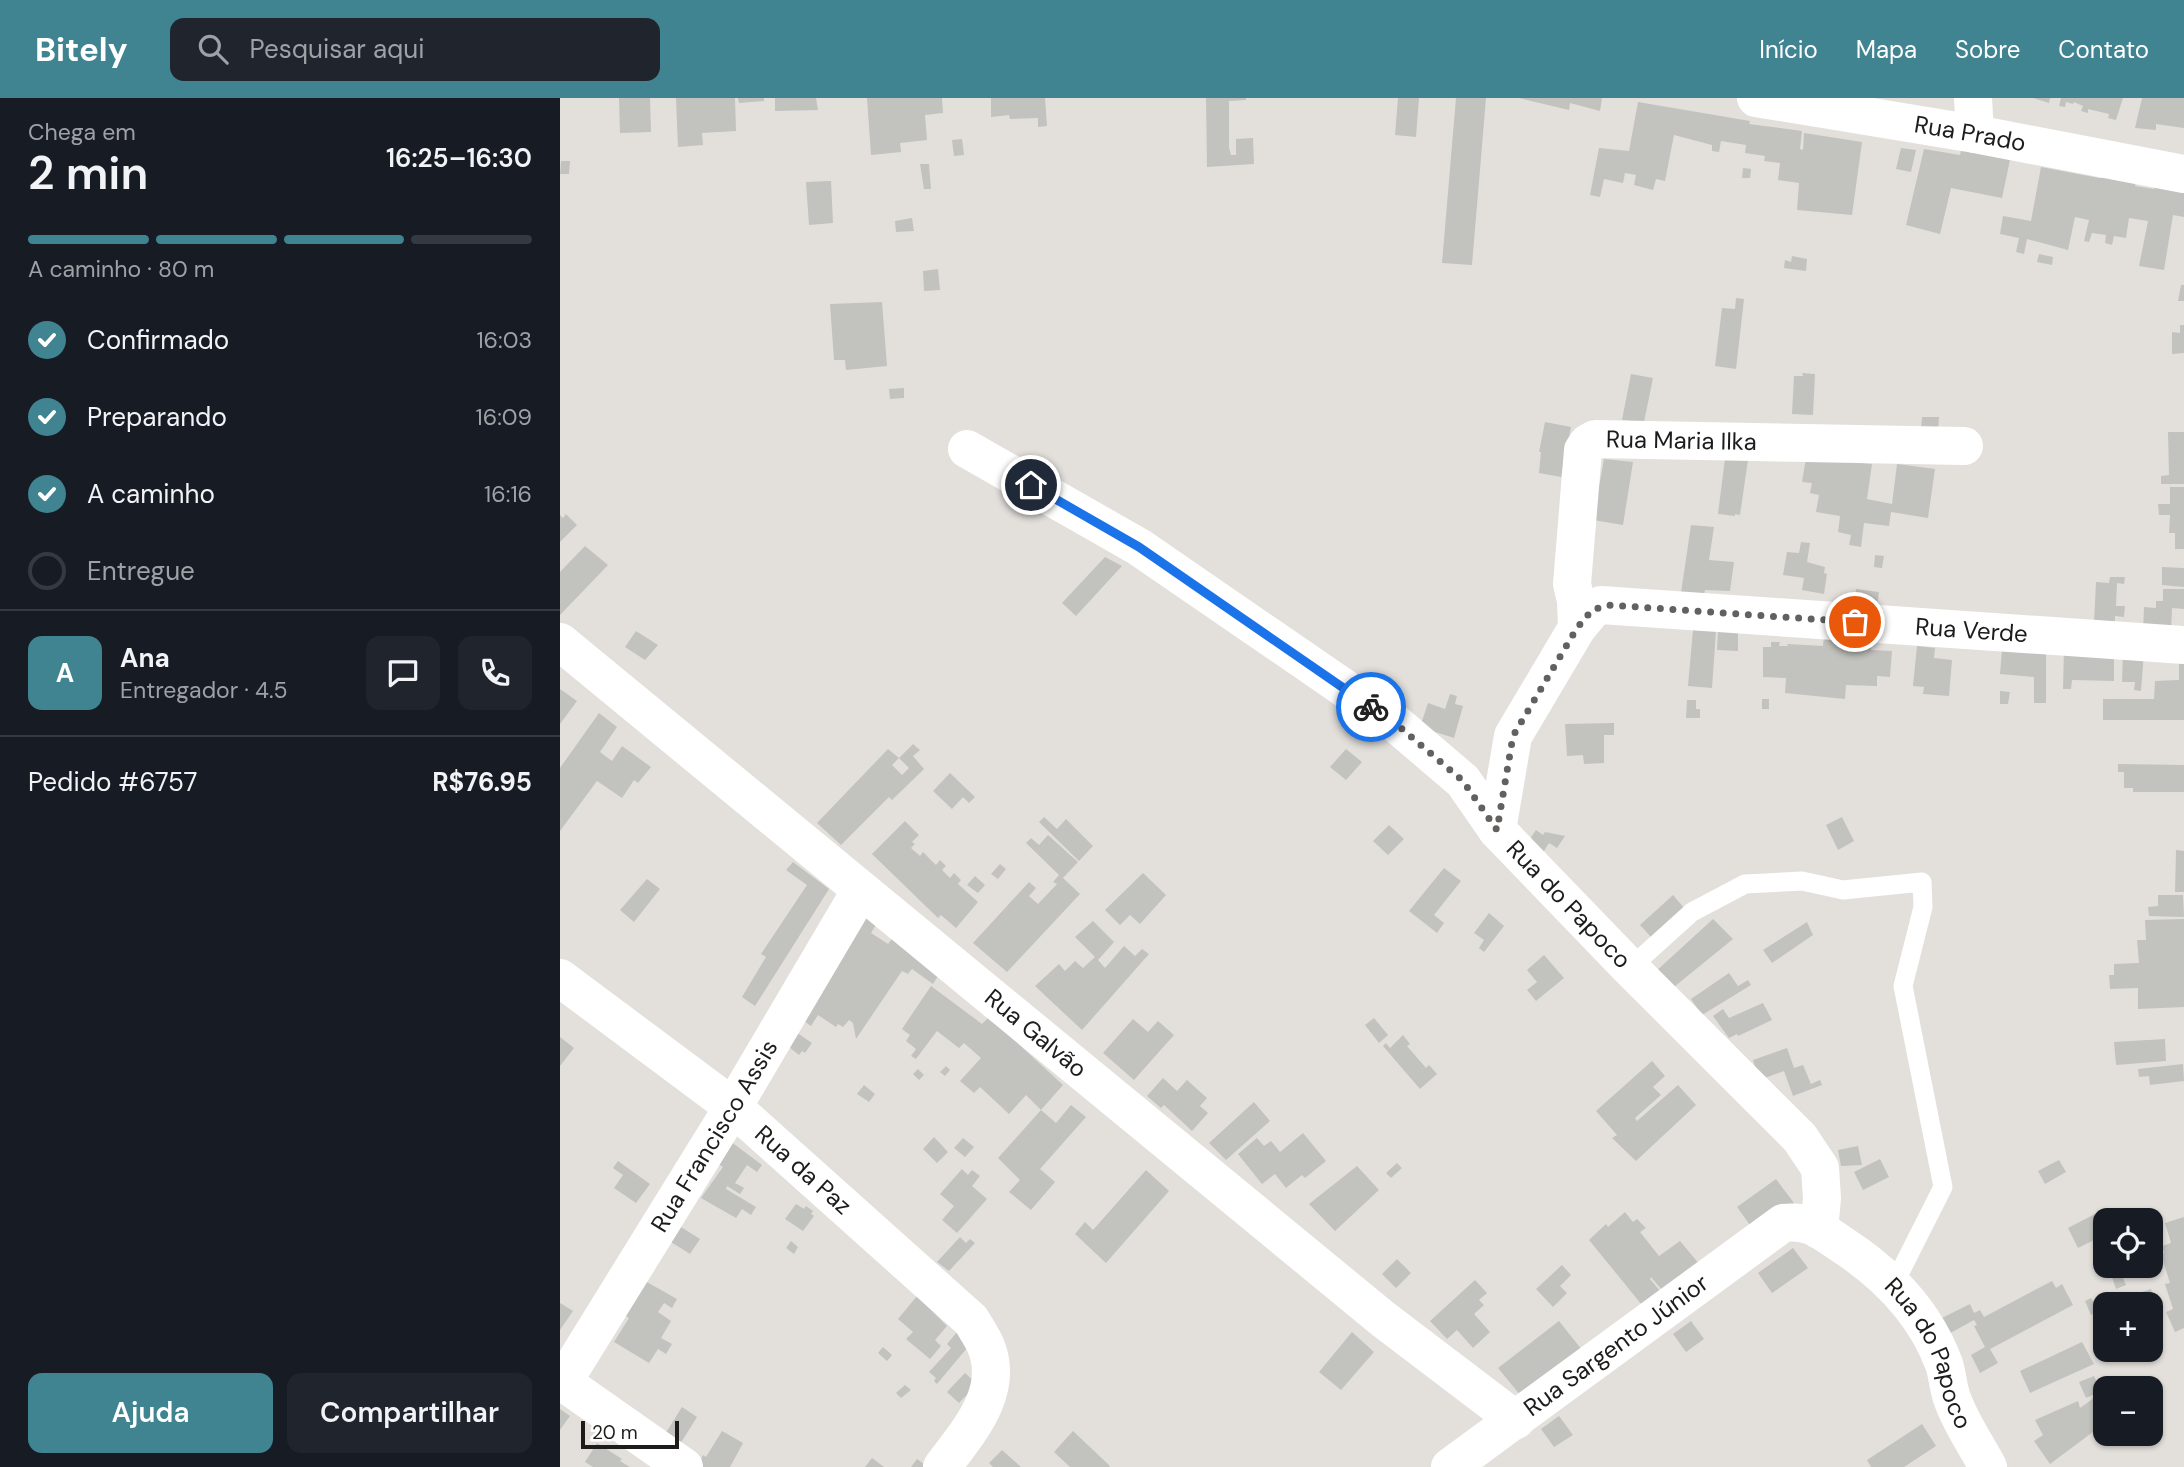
<!DOCTYPE html>
<html lang="pt">
<head>
<meta charset="utf-8">
<style>
  :root { --surface:#171b24; --page:#20242c; --text:#f1f3f6; --muted:#9ea1a6; --line:#363941; --accent:#408492 }
  body { margin:0; font-family:"DM Sans",sans-serif; background:var(--page); color:var(--text); height:100vh; display:flex; flex-direction:column; font-size:26px; white-space:nowrap }
  * { box-sizing:border-box; margin:0 }
  p { font-size:23px; color:var(--muted) }
  .icon { flex:none; width:38px; height:38px; fill:none; stroke:currentColor; stroke-width:2; stroke-linecap:round; stroke-linejoin:round }
  .map { position:relative; flex:1; overflow:hidden }
  .sheet { display:flex; flex-direction:column; background:var(--surface); width:560px }
  .sheet>* { flex:none }
  .tools { position:absolute; left:1533px; top:1110px; display:grid; gap:14px }
  .tools a { display:grid; place-items:center; width:70px; height:70px; border-radius:14px; background:var(--surface); box-shadow:0 2px 5px #0004; font-size:35px }
  .scale { position:absolute; left:21px; bottom:18px; width:98px; box-sizing:border-box; padding-left:7px; border:4px solid #1d1c1b; border-top:0; font-size:19px; line-height:24px; white-space:nowrap; color:#1d1c1b; -webkit-text-stroke:5px #fff; paint-order:stroke }
  .pin { position:absolute; display:grid; place-items:center; width:60px; height:60px; color:#fff; margin:-30px; border:4px solid #fff; border-radius:50%; box-shadow:0 2px 7px #0007 }
  .courier { position:absolute; display:grid; place-items:center; width:70px; height:70px; margin:-35px; border:5px solid #1a73e8; border-radius:50%; background:#fff; color:#222; box-shadow:0 2px 9px #0007 }
  .summary em { font-style:normal; font-weight:600 }
  .summary div { display:flex; flex-direction:column-reverse }
  .summary { display:flex; align-items:center; justify-content:space-between; height:119px; padding:0 28px }
  h1 { font-size:46px; font-weight:600; line-height:52px }
  .bar { display:grid; grid-template-columns:repeat(4,1fr); gap:10px 7px; align-content:center; height:84px; padding:0 28px }
  .bar i { height:9px; border-radius:5px; background:var(--line) }
  .bar .current { background:var(--accent) }
  .bar p { grid-column:span 4 }
  .line { display:flex; align-items:center; gap:18px; padding:0 28px; border-top:2px solid var(--line) }
  .line div { flex:1 }
  .round { display:grid; place-items:center; flex:none; width:74px; height:74px; border-radius:14px; background:var(--page) }
  ol { padding:0 28px; list-style:none }
  li { display:flex; align-items:center; gap:21px; height:77px }
  li p { margin-inline-start:auto }
  li .icon { padding:7px; border-radius:50%; background:var(--accent); color:#fff; stroke-width:4 }
  li:last-child { color:var(--muted) }
  li i { width:38px; height:38px; border:4px solid var(--line); border-radius:50% }
  .button { display:flex; gap:14px; margin-top:auto; padding:14px 28px }
  .button a { flex:1; height:80px; border-radius:14px; background:var(--accent); color:#fff; font-size:28px; font-weight:600; line-height:80px; text-align:center }
  .button a+a { background:var(--page); color:var(--text) }
  header { display:flex; align-items:center; gap:42px; box-sizing:border-box; height:98px; padding:0 35px; background:var(--accent); color:#fff }
  header strong { font-size:33px }
  nav { display:flex; gap:38px; margin-inline-start:auto; font-size:24px }
  .search { width:490px; height:63px; background:var(--page); display:flex; align-items:center; gap:18px; box-sizing:border-box; padding:0 24px; border-radius:14px; color:var(--muted); font-size:26px }
  main { display:flex; flex:1; min-height:0 }
  .map>svg:first-child { display:block }
  .building { fill:#c2c2be; fill-rule:evenodd }
  .lines { fill:none; stroke-linecap:round; stroke-linejoin:round }
  .service { stroke:#fff; stroke-width:19 }
  .minor { stroke:#fff; stroke-width:38 }
  .done { stroke:#62615f; stroke-width:7; stroke-dasharray:0 12.6 }
  .route { stroke:#1a73e8; stroke-width:9 }
  .labels { text-anchor:middle; stroke-width:5; stroke-linejoin:round; paint-order:stroke }
  .street-label { font-size:24px; fill:#1d1c1b; stroke:#fff }
</style>
</head>
<body>
<header>
<strong>Bitely</strong>
<div class="search"><svg class="icon" aria-label="search" viewBox="0 0 24 24"><circle cx="10" cy="10" r="6"/><path d="M15 15l6 6"/></svg>Pesquisar aqui</div>
<nav><a>Início</a><a>Mapa</a><a>Sobre</a><a>Contato</a></nav>
</header>
<main>
<section class="sheet">
<div class="summary"><div><h1>2 min</h1><p>Chega em</p></div><em>16:25–16:30</em></div>
<div class="bar"><i class="current"></i><i class="current"></i><i class="current"></i><i></i><p>A caminho · 80 m</p></div>
<ol>
<li><svg class="icon" aria-label="check" viewBox="0 0 24 24"><path d="M5 12l5 5 9-10"/></svg>Confirmado<p>16:03</p></li>
<li><svg class="icon" aria-label="check" viewBox="0 0 24 24"><path d="M5 12l5 5 9-10"/></svg>Preparando<p>16:09</p></li>
<li><svg class="icon" aria-label="check" viewBox="0 0 24 24"><path d="M5 12l5 5 9-10"/></svg>A caminho<p>16:16</p></li>
<li><i></i>Entregue</li>
</ol>
<div class="line" style="height:126px"><b class="round" style="background:var(--accent);color:#fff">A</b><div><b>Ana</b><p>Entregador · 4.5</p></div><a class="round"><svg class="icon" aria-label="chat" viewBox="0 0 24 24"><path d="M4 5h16v11H9l-5 4z"/></svg></a><a class="round"><svg class="icon" aria-label="phone" viewBox="0 0 24 24"><path d="M5 4h4l2 5-3 2q2 4 5 5l2-3 5 2v4C11 20 4 13 5 4z"/></svg></a></div>
<div class="line" style="height:91px"><div>Pedido #6757</div><b>R$76.95</b></div>
<div class="button"><a>Ajuda</a><a>Compartilhar</a></div>
</section>
<div class="map">
<svg width="1624" height="1369" viewBox="0 0 1624 1369">
  <rect width="100%" height="100%" fill="#e3e0dc"/>
  <path class="building" d="M59 0H90L91 34 60 35Z
    M116 0H175L176 33 142 35 143 47 118 49Z
    M178 0H204V3L179 5Z
    M215 0H256L258 12 215 13Z
    M307 0H382L383 15 365 17 367 42 340 45 341 54 311 57Z
    M431 0H485L487 28 478 29V20L450 21 449 17 431 19Z
    M646 0H686V2L669 3V50L671 57H676V41L693 40 694 66 647 69Z
    M838 0H859L856 39 835 37Z
    M896 0H926L912 167 882 165Z
    M959 0H1042L1040 13 1010 5 1009 12Z
    M1473 0H1490L1489 5Z
    M1501 0H1563L1556 22 1548 20 1549 16 1528 11V15L1521 13 1523 8 1514 4 1513 6 1506 4 1505 9 1499 8Z
    M1582 0H1624V30L1596 26V32L1575 30Z
    M1078 4 1190 23 1189 26 1242 33 1240 51 1243 52 1244 35 1302 44 1292 117 1237 112 1239 85 1218 82 1220 65 1204 63 1205 58 1185 55 1186 47 1161 43 1159 54 1152 53V47L1114 37 1105 83 1096 81 1093 92 1074 87 1076 77 1065 75 1063 85 1044 81 1040 99 1030 97 1039 50 1069 53Z
    M402 41 404 57 394 58 392 42Z
    M1402 48 1451 57 1442 100 1391 90 1380 136 1346 127 1364 51 1400 57Z
    M1341 50 1356 52 1351 74 1336 71Z
    M1 63H10L9 76H0Z
    M360 66H369L371 91H364Z
    M1481 69 1539 80H1576L1575 88 1594 91 1595 87 1624 94V119L1613 117 1604 172 1579 168 1588 123 1569 120 1566 140 1554 138 1552 147 1545 145 1546 137 1532 135 1529 144 1524 143 1529 122 1515 119 1508 152 1467 141 1464 156 1456 154 1459 140 1440 136 1443 118 1471 123Z
    M1183 70 1191 71 1190 80H1182Z
    M271 83 273 125 249 127 246 84Z
    M352 120 354 133 336 134 335 123Z
    M1479 156 1493 159 1492 167 1477 164Z
    M1232 158 1247 161 1246 173 1224 170 1225 162 1231 164Z
    M378 171 380 192 364 193 363 173Z
    M1621 187H1624V203H1618Z
    M1176 200 1184 201 1176 271 1155 268 1162 210 1175 211Z
    M322 204 327 268 286 272 285 262H274L270 206Z
    M1620 227H1624V255L1612 256V234L1620 235Z
    M1242 275 1255 276 1253 317 1232 316 1234 278H1243Z
    M1071 276 1093 280 1084 324 1062 322Z
    M344 290V300L330 301 329 291Z
    M1362 319H1379L1378 333 1361 332Z
    M985 324 1011 329 1001 379 979 375 981 354H979Z
    M1608 334H1624V386H1601V378L1609 377Z
    M1166 353 1189 355 1180 417 1175 416V418L1158 416Z
    M1246 360 1312 366 1307 401 1332 406 1337 366 1375 371 1368 420 1331 414 1329 428 1304 425 1301 449 1289 447 1291 437 1278 434 1280 418 1256 414 1259 397 1250 395 1252 385 1242 384Z
    M1044 361 1073 364 1063 427 1033 422Z
    M1610 389H1624V451H1615V435H1609L1610 417H1599L1598 406H1610Z
    M6 416 17 427 0 444V417L3 420Z
    M1131 427 1154 429 1149 462 1174 464 1170 493 1145 492 1144 497 1121 495Z
    M1241 444 1250 445 1247 464 1265 469 1264 475 1267 476 1264 496 1242 492 1244 480 1223 477 1227 454 1239 455Z
    M25 448 48 467 0 517V474Z
    M1315 457 1324 458 1322 470 1314 469Z
    M545 459 562 468 516 518 502 505Z
    M1602 469 1624 470V489L1602 487Z
    M1550 479H1565L1564 486 1557 485 1556 508H1565L1564 519 1555 518V525L1534 524 1536 484 1549 485Z
    M1296 491 1319 494 1317 509 1294 506Z
    M1603 491H1624V511L1612 510 1611 535 1583 534 1584 509 1596 510V503H1603Z
    M1133 532 1156 533 1152 590 1128 588Z
    M76 533 98 547 85 562 65 549Z
    M1158 533 1178 534V553L1157 552Z
    M1264 538 1312 543 1311 552 1332 553 1330 579 1317 578V588L1286 587 1285 601 1225 595 1226 580 1203 579V549H1211V544H1220L1219 548H1228L1227 546 1263 548Z
    M1357 548 1375 550 1374 560 1392 562 1389 598 1363 596 1364 589 1353 588Z
    M1486 550V605H1474V579L1440 576 1442 552Z
    M1504 551 1554 552V583L1512 582 1511 591H1503Z
    M1563 553 1584 554 1581 593 1574 592 1575 584H1562Z
    M1624 555V622H1543V601H1594L1595 583 1619 582V558Z
    M0 591 17 603 0 626Z
    M1440 593 1450 594 1448 606H1440Z
    M890 596 897 598 895 606 903 608 894 640 860 629 868 605 885 611Z
    M1202 601H1209V611H1202Z
    M1127 602H1136V611H1140V620H1126Z
    M39 615 57 629 40 654 52 663 62 648 91 669 78 685 74 682 62 700 37 683 0 733V670Z
    M1054 625V637H1044V665L1024 666 1023 657 1007 658 1005 626Z
    M353 646 360 652 353 658 364 671 332 702 329 699 281 747 257 725 328 651 339 660ZM339 660 349 670 342 677 332 667Z
    M786 651 802 664 786 682 770 669Z
    M1558 666 1624 667V694H1573V690H1564V674H1558Z
    M390 675 415 699 409 705 403 699 392 711 373 693Z
    M484 719 497 731 506 721 533 748 519 763 479 724Z
    M1282 719 1294 743 1278 752 1266 727Z
    M345 723 359 737 352 744 355 746 351 750 360 758 363 754 376 767 380 762 386 768 382 772 390 780 394 775 401 782 398 786 418 804 396 830 381 817 378 820 312 756Z
    M829 727 844 741 828 757 813 743Z
    M976 732 983 737 985 734 1005 738 997 750 989 745 977 764 961 754Z
    M488 737 518 764 503 780 520 796 447 874 413 845 469 784 476 790 469 798 478 806 497 786 493 784 499 777 466 745 471 740 479 747Z
    M1616 752 1624 753V794H1615Z
    M233 764 269 791 195 908 182 899 206 859 201 856 247 787 226 772Z
    M440 766 446 771 438 781 431 776Z
    M884 770 901 783 874 817 884 825 877 835 849 813Z
    M583 775 606 797 580 826 570 817 560 827 545 812Z
    M415 778 425 787 418 795 407 787Z
    M87 781 100 791 74 824 60 812Z
    M1113 797 1124 810 1091 839 1080 827Z
    M1598 797H1623L1624 819 1589 818 1588 809 1598 808Z
    M297 810 317 825 311 835 328 846 335 837 381 873 373 886 352 871 348 876 342 873 296 941 293 925 289 922 283 929 278 926 276 929 258 917 251 928 234 916Z
    M929 815 944 828 924 854 919 850 924 842 914 835Z
    M1153 821 1173 841 1109 893 1094 875Z
    M1624 821V909L1578 911V890L1550 891 1549 877H1554V866L1579 865 1577 842H1586L1585 822Z
    M533 823 554 844 538 862 545 870 564 848 575 858 582 851 589 856 522 932 475 888 499 866 505 873 515 863 523 870 535 859 515 839Z
    M1247 824 1253 837 1212 865 1203 852Z
    M984 857 1004 880 976 903 967 892 977 884 967 872Z
    M1169 875 1178 888 1188 882 1191 887 1142 917 1131 901Z
    M371 888 422 926 429 919 503 987 481 1012 466 997 449 1016 420 989 414 995 400 983 421 960 404 945 399 950 377 933 356 961 351 958 356 951 346 943 350 937 342 931Z
    M1203 905 1212 922 1178 938 1177 936 1169 940 1153 918 1163 911 1169 920Z
    M814 920 828 937 819 945 805 927Z
    M573 921 588 934 598 923 614 937 574 982 543 955Z
    M227 928 252 945 245 955 242 953 239 957 219 941Z
    M843 937 850 946 847 948 866 970 869 967 877 976 860 991 823 948 826 945 830 950Z
    M0 939 14 950 0 968Z
    M1605 941 1606 963 1556 967 1554 944Z
    M1227 950 1234 970 1243 967 1251 986 1260 982 1262 987 1233 998 1224 973 1199 982 1193 962Z
    M1092 963 1105 978 1093 989 1101 997 1075 1020 1077 1023 1118 987 1136 1007 1076 1063 1052 1040 1057 1037 1036 1013Z
    M1623 966 1624 983 1590 987 1589 978 1579 979 1578 971Z
    M386 968 390 972 385 978 380 974Z
    M358 971 364 977 359 982 353 976Z
    M603 980 617 993 627 982 647 1000 640 1008 648 1015 632 1033 604 1007 601 1010 587 998Z
    M304 987 315 996 309 1004 297 996Z
    M694 1004 710 1023 666 1062 649 1045Z
    M511 1007 526 1019 480 1071 495 1084 471 1112 449 1094 460 1082 438 1060 481 1012 496 1025Z
    M743 1035 766 1063 745 1080 742 1077 726 1090 715 1076 702 1086 678 1056 697 1040 704 1048 711 1043 720 1054Z
    M162 1037 202 1067 197 1074 187 1067 175 1085 184 1090 180 1096 167 1088 166 1091 196 1109 191 1117 182 1111 176 1120 141 1100 163 1069 148 1059Z
    M374 1039 388 1054 377 1065 363 1051Z
    M403 1040 414 1049 405 1059 394 1050Z
    M1298 1048 1302 1067 1281 1068 1278 1052Z
    M1320 1061 1329 1079 1303 1092 1294 1074Z
    M1499 1062 1506 1074 1485 1086 1478 1073Z
    M58 1063 90 1086 76 1105 54 1090 63 1077 53 1070Z
    M837 1065 842 1070 831 1080 826 1075Z
    M797 1068 819 1092 775 1133 749 1106Z
    M402 1071 408 1077 412 1072 420 1078 412 1088 427 1101 397 1135 382 1122 394 1108 380 1096Z
    M586 1072 609 1093 546 1165 515 1136 525 1124 533 1132Z
    M1216 1081 1234 1105 1195 1134 1177 1109Z
    M236 1106 244 1111 246 1108 253 1113 251 1116 254 1118 243 1133 225 1121Z
    M1065 1114 1073 1124 1077 1121 1086 1130 1080 1134 1099 1158 1120 1143 1140 1167 1102 1192 1091 1179 1090 1181 1100 1193 1082 1207 1029 1142 1046 1126 1048 1129Z
    M1535 1116 1541 1128 1538 1129 1542 1138 1518 1150 1508 1130Z
    M1624 1119V1230L1615 1234 1606 1214 1613 1211 1605 1186 1610 1185 1601 1156 1604 1155 1602 1148 1611 1145 1605 1125Z
    M121 1129 140 1141 130 1156 111 1144Z
    M400 1139 406 1145 410 1141 415 1145 389 1173 377 1164Z
    M231 1143 238 1149 234 1156 226 1150Z
    M1233 1150 1248 1170 1212 1195 1198 1175Z
    M837 1161 851 1175 836 1190 822 1176Z
    M1002 1167 1011 1177 1000 1188 1007 1195 993 1209 976 1191Z
    M1559 1170 1566 1187 1556 1191 1550 1173Z
    M915 1182 927 1195 919 1202 924 1207 914 1216 930 1234 913 1250 897 1232 887 1241 870 1223Z
    M85 1183 117 1201 112 1210 104 1205 98 1214 111 1223 101 1240 112 1246 106 1256 98 1251 89 1265 54 1244 69 1220 60 1214Z
    M1492 1183 1496 1190 1502 1186 1513 1207 1430 1251 1438 1265 1420 1275 1411 1257 1425 1249 1414 1228 1417 1227 1414 1222 1385 1238 1378 1222 1410 1206 1414 1215 1420 1212 1424 1219Z
    M1591 1191 1594 1202 1586 1205 1582 1194Z
    M357 1198 387 1228 375 1242 381 1248 370 1261 346 1241 353 1234 338 1221Z
    M1531 1200 1538 1214 1531 1217 1525 1203Z
    M0 1205 13 1213 0 1232Z
    M1595 1218 1598 1227 1591 1230V1220Z
    M999 1223 1022 1252 961 1298 938 1270Z
    M1131 1223 1144 1241 1126 1254 1113 1236Z
    M398 1233 412 1244 377 1286 374 1283 376 1280 369 1274 391 1250 387 1246Z
    M792 1234 814 1254 781 1292 759 1274Z
    M1522 1244 1534 1266 1470 1295 1460 1273Z
    M323 1249 332 1257 327 1263 318 1255Z
    M405 1275 417 1286 399 1305 387 1294Z
    M1534 1278 1541 1293 1526 1300 1519 1284Z
    M345 1287 351 1292 341 1300 336 1295Z
    M1545 1292V1325L1490 1366 1474 1343 1483 1337 1475 1322 1518 1303 1520 1310Z
    M122 1309 137 1319 117 1351 102 1341Z
    M0 1311 10 1318 0 1332Z
    M999 1318 1013 1337 994 1349 981 1331Z
    M1362 1326 1376 1348 1344 1369H1311L1307 1362Z
    M162 1333 183 1345 170 1369H143L139 1366 143 1357 146 1359Z
    M513 1333 550 1368 549 1369H510L494 1354Z
    M37 1345 62 1361 60 1363 70 1369H33L25 1364Z
    M442 1352 461 1369H433L429 1365Z
    M312 1360 324 1369H305Z
    M357 1361 368 1369H351Z"/>
  <g class="lines">
    <path class="service" d="M1070 870 1132 814 1185 786 1242 783 1283 792 1362 784 1363 809 1343 888 1383 1089 1334 1186"/>
    <g class="minor">
      <path id="s1" d="M1196 0 1415 36 1624 76"/>
      <path d="M1413 0 1415 36"/>
      <path id="s2" d="M407 351 579 449 835 625 903 683 937 732 1070 870 1240 1040 1260 1070 1262 1100 1259 1132"/>
      <path id="s3" d="M1017 530 1016 503 1012 486 1023 352 1028 345 1035 341 1404 348"/>
      <path id="s4" d="M0 544 823 1221 956 1322"/>
      <path id="s5" d="M937 732 953 638 1017 530 1032 512 1041 507 1624 547"/>
      <path id="s6" d="M0 880 173 1009 411 1222C416 1230 421 1238 425 1246 446 1293 408 1334 382 1369"/>
      <path d="M0 1282 124 1369"/>
      <path id="s7" d="M3 1284 173 1009 301 792"/>
      <path id="s8" d="M890 1369 1223 1125C1250 1122 1260 1132 1281 1146 1326 1175 1365 1215 1384 1266 1388 1278 1388 1291 1393 1303 1401 1325 1416 1347 1428 1369"/>
    </g>
  </g>
  <g class="lines">
    <path class="done" d="M811 609 835 625 903 683 937 732 953 638 1017 530 1032 512 1048 507 1295 524"/>
    <path class="route" d="M471 387 579 449 811 609"/>
  </g>
  <g class="labels">
    <g class="street-label">
      <text dy="8" stroke="none"><textPath href="#s1" startOffset="217">Rua Prado</textPath></text>
      <text dy="8" stroke="none"><textPath href="#s3" startOffset="282">Rua Maria Ilka</textPath></text>
      <text dy="8" stroke="none"><textPath href="#s5" startOffset="626">Rua Verde</textPath></text>
      <text dy="8" stroke="none"><textPath href="#s2" startOffset="761">Rua do Papoco</textPath></text>
      <text dy="8" stroke="none"><textPath href="#s4" startOffset="616">Rua Galvão</textPath></text>
      <text dy="8" stroke="none"><textPath href="#s7" startOffset="289">Rua Francisco Assis</textPath></text>
      <text dy="8" stroke="none"><textPath href="#s6" startOffset="310">Rua da Paz</textPath></text>
      <text dy="8" stroke="none"><textPath href="#s8" startOffset="206">Rua Sargento Júnior</textPath></text>
      <text dy="8" stroke="none"><textPath href="#s8" startOffset="621">Rua do Papoco</textPath></text>
    </g>
  </g>
</svg>
<div class="tools">
<a><svg class="icon" aria-label="locate" viewBox="0 0 24 24"><circle cx="12" cy="12" r="6"/><path d="M12 2v4M12 18v4M2 12h4M18 12h4"/></svg></a>
<a>+</a>
<a>−</a>
</div>
<div class="scale">20 m</div>
<div class="pin" style="left:1295px;top:524px;background:#ea580c"><svg class="icon" aria-label="bag" viewBox="0 0 24 24"><path d="M5 8h14l-1 12H6zM9 8a3 3 0 0 1 6 0"/></svg></div>
<div class="pin" style="left:471px;top:387px;background:#1f2937"><svg class="icon" aria-label="home" viewBox="0 0 24 24"><path d="M3 11l9-7 9 7M6 9v11h12V9"/></svg></div>
<div class="courier" style="left:811px;top:609px"><svg class="icon" aria-label="bike" viewBox="0 0 24 24"><circle cx="6" cy="16" r="4"/><circle cx="18" cy="16" r="4"/><path d="M6 16l4-8h5l3 8M10 8l3 8H6M13 5h3"/></svg></div>
</div>
</main>
</body>
</html>
